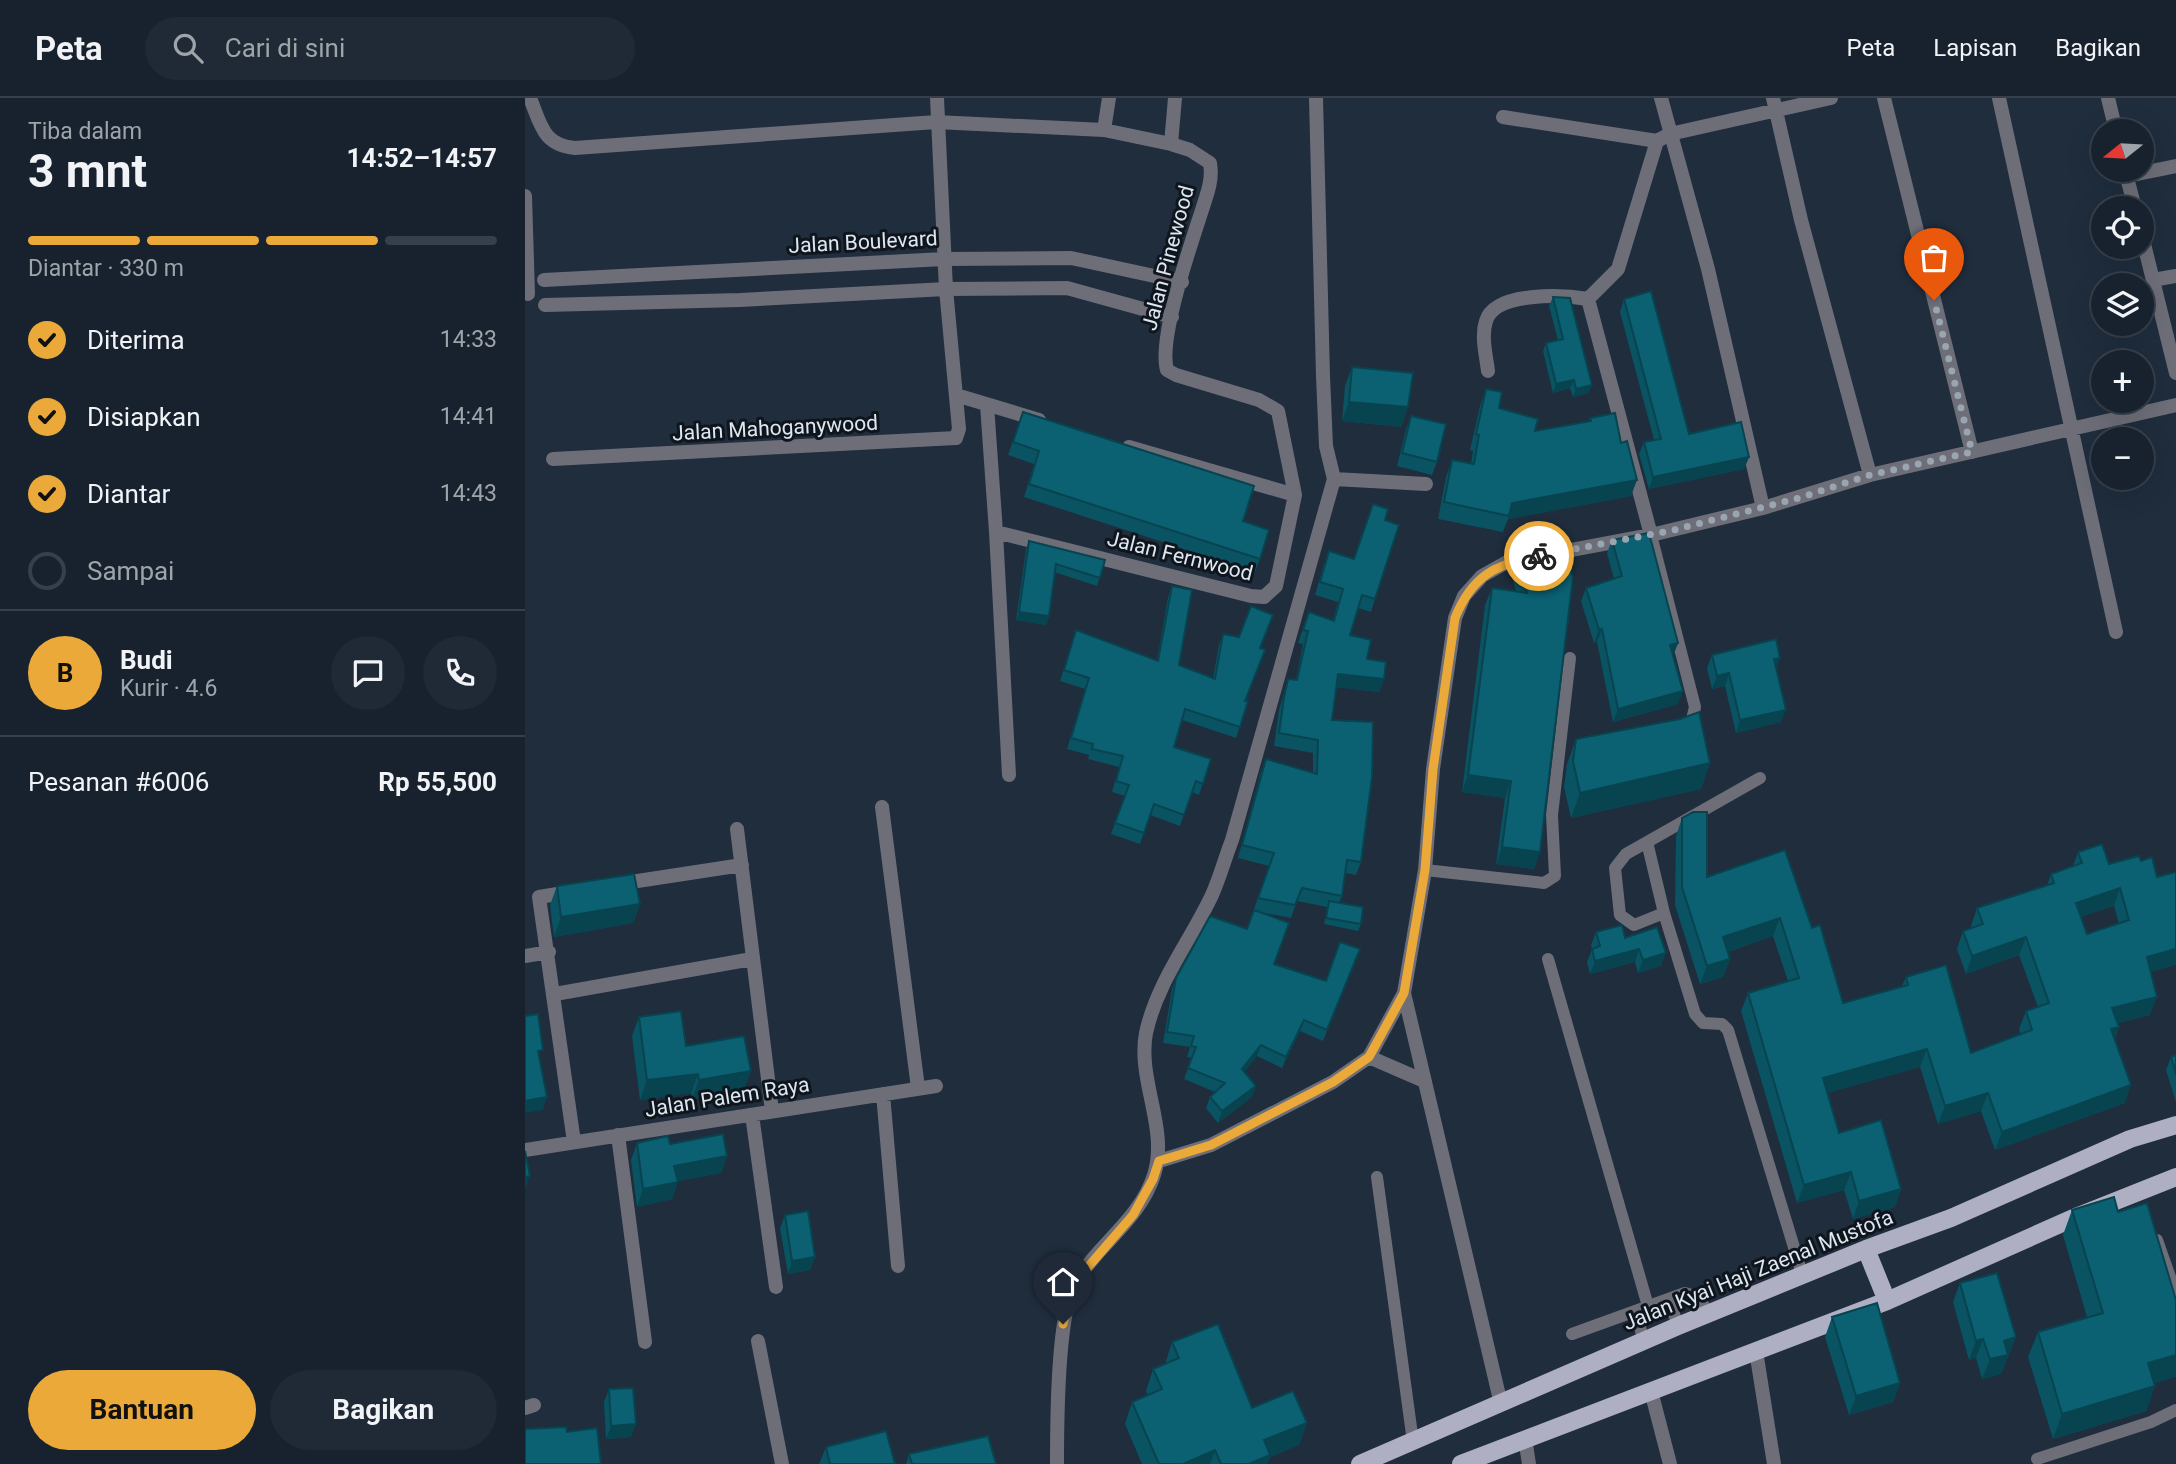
<!DOCTYPE html>
<html lang="id">
<head>
<meta charset="utf-8">
<style>
  :root { --surface:#17222e; --page:#202a36; --text:#f1f3f6; --muted:#9ea4aa; --line:#363f4a; --accent:#eba93a }
  body { margin:0; font-family:Roboto,sans-serif; background:var(--page); color:var(--text); height:100vh; display:flex; flex-direction:column; font-size:26px; white-space:nowrap }
  * { box-sizing:border-box; margin:0 }
  p { font-size:23px; color:var(--muted) }
  .icon { flex:none; width:38px; height:38px; fill:none; stroke:currentColor; stroke-width:2; stroke-linecap:round; stroke-linejoin:round }
  .map { position:relative; flex:1; overflow:hidden }
  .details { display:flex; flex-direction:column; background:var(--surface); width:525px }
  .details>* { flex:none }
  .needle { width:46px; rotate:252deg }
  .fabs { position:absolute; left:1566px; top:21px; display:grid; gap:14px }
  .fabs a { display:grid; place-items:center; width:63px; height:63px; border-radius:50%; background:var(--surface); box-shadow:0 7px 28px #0002,0 0 0 2px var(--line); font-size:35px }
  .pin { position:absolute; display:grid; place-items:center; width:60px; height:60px; color:#fff; margin:-72px -30px; border-radius:50% 50% 50% 0; rotate:-45deg; box-shadow:0 0 7px #0007 }
  .pin .icon { rotate:45deg }
  .courier { position:absolute; display:grid; place-items:center; width:70px; height:70px; margin:-35px; border:5px solid #eba93a; border-radius:50%; background:#fff; color:#222; box-shadow:0 2px 9px #0007 }
  .headline em { font-style:normal; font-weight:700 }
  .headline div { display:flex; flex-direction:column-reverse }
  .headline { display:flex; align-items:center; justify-content:space-between; height:119px; padding:0 28px }
  h1 { font-size:46px; font-weight:700; line-height:52px }
  .bar { display:grid; grid-template-columns:repeat(4,1fr); gap:10px 7px; align-content:center; height:84px; padding:0 28px }
  .bar i { height:9px; border-radius:5px; background:var(--line) }
  .bar .on { background:var(--accent) }
  .bar p { grid-column:span 4 }
  .line { display:flex; align-items:center; gap:18px; padding:0 28px; border-top:2px solid var(--line) }
  .line div { flex:1 }
  .round { display:grid; place-items:center; flex:none; width:74px; height:74px; border-radius:37px; background:var(--page) }
  ol { padding:0 28px; list-style:none }
  li { display:flex; align-items:center; gap:21px; height:77px }
  li p { margin-inline-start:auto }
  li .icon { padding:7px; border-radius:50%; background:var(--accent); color:#111; stroke-width:4 }
  li:last-child { color:var(--muted) }
  li i { width:38px; height:38px; border:4px solid var(--line); border-radius:50% }
  .button { display:flex; gap:14px; margin-top:auto; padding:14px 28px }
  .button a { flex:1; height:80px; border-radius:42px; background:var(--accent); color:#111; font-size:28px; font-weight:700; line-height:80px; text-align:center }
  .button a+a { background:var(--page); color:var(--text) }
  header { display:flex; align-items:center; gap:42px; box-sizing:border-box; height:98px; padding:0 35px; background:var(--surface); border-bottom:2px solid var(--line) }
  header strong { font-size:33px }
  nav { display:flex; gap:38px; margin-inline-start:auto; font-size:24px }
  .search { width:490px; height:63px; background:var(--page); display:flex; align-items:center; gap:18px; box-sizing:border-box; padding:0 24px; border-radius:38px; color:var(--muted); font-size:26px }
  main { display:flex; flex:1; min-height:0 }
  .map>svg:first-child { display:block }
  .lines { fill:none; stroke-linecap:round; stroke-linejoin:round }
  .service { stroke:#6e6e78; stroke-width:12 }
  .minor { stroke:#6e6e78; stroke-width:14 }
  .primary { stroke:#afafc4; stroke-width:18 }
  .wall { fill:#095362; fill-rule:evenodd }
  .shaded-wall { fill:#084450 }
  .building { fill:#0b6172; stroke:#084450; stroke-width:2; fill-rule:evenodd }
  .done { stroke:#9aa5b2; stroke-width:7; stroke-dasharray:0 12.6 }
  .route { stroke:#eba93a; stroke-width:9 }
  .labels { text-anchor:middle; stroke-width:6; stroke-linejoin:round; paint-order:stroke }
  .street-label { font-size:21px; fill:#dde6f1; stroke:#0f151c }
</style>
</head>
<body>
<header>
<strong>Peta</strong>
<div class="search"><svg class="icon" aria-label="search" viewBox="0 0 24 24"><circle cx="10" cy="10" r="6"/><path d="M15 15l6 6"/></svg>Cari di sini</div>
<nav><a>Peta</a><a>Lapisan</a><a>Bagikan</a></nav>
</header>
<main>
<section class="details">
<div class="headline"><div><h1>3 mnt</h1><p>Tiba dalam</p></div><em>14:52–14:57</em></div>
<div class="bar"><i class="on"></i><i class="on"></i><i class="on"></i><i></i><p>Diantar · 330 m</p></div>
<ol>
<li><svg class="icon" aria-label="check" viewBox="0 0 24 24"><path d="M5 12l5 5 9-10"/></svg>Diterima<p>14:33</p></li>
<li><svg class="icon" aria-label="check" viewBox="0 0 24 24"><path d="M5 12l5 5 9-10"/></svg>Disiapkan<p>14:41</p></li>
<li><svg class="icon" aria-label="check" viewBox="0 0 24 24"><path d="M5 12l5 5 9-10"/></svg>Diantar<p>14:43</p></li>
<li><i></i>Sampai</li>
</ol>
<div class="line" style="height:126px"><b class="round" style="background:var(--accent);color:#111">B</b><div><b>Budi</b><p>Kurir · 4.6</p></div><a class="round"><svg class="icon" aria-label="chat" viewBox="0 0 24 24"><path d="M4 5h16v11H9l-5 4z"/></svg></a><a class="round"><svg class="icon" aria-label="phone" viewBox="0 0 24 24"><path d="M5 4h4l2 5-3 2q2 4 5 5l2-3 5 2v4C11 20 4 13 5 4z"/></svg></a></div>
<div class="line" style="height:91px"><div>Pesanan #6006</div><b>Rp 55,500</b></div>
<div class="button"><a>Bantuan</a><a>Bagikan</a></div>
</section>
<div class="map">
<svg width="1651" height="1366" viewBox="0 0 1651 1366">
  <rect width="100%" height="100%" fill="#1f2d3d"/>
  <g class="lines">
    <path class="service" d="M1126 437 1170 609 1165 630
      M1235 680 1101 756 1090 770 1095 817 1109 827 1139 815 1170 916 1178 925 1197 926 1203 932 1278 1179
      M1122 744 1139 815
      M900 772 1019 785 1030 778 1027 717 1045 560
      M1023 861 1123 1208
      M852 1079 888 1344
      M1632 1142 1651 1196
      M1144 1201 1153 1228
      M1110 1213 1119 1243
      M1047 1236 1160 1195 1173 1199 1185 1217
      M1512 1361 1626 1324 1651 1312"/>
    <path class="minor" d="M5 0C16 27 18 47 50 50L411 24 579 32 646 46 665 52 685 65C688 82 682 96 677 112 666 146 633 241 642 272L651 277 734 302 753 313 770 397 751 488 739 499 726 498 471 434 484 677
      M1136 0 1183 171 1238 410
      M1248 0 1276 122 1345 377
      M1359 0 1447 354
      M1474 0 1591 534
      M1583 0 1591 33
      M978 19 1132 43 1145 36 1306 0
      M579 32 584 0
      M646 46 650 0
      M1600 72 1610 110
      M1602 78 1651 68
      M0 98 3 196
      M1617 138 1651 275
      M19 182 419 161 546 160 657 184
      M1628 182 1651 178
      M1063 201 1093 171 1132 43
      M20 207 215 202 421 191 542 190 647 219
      M963 273C961 257 956 238 961 223 970 193 1039 197 1063 201L1126 437
      M431 297 514 322
      M462 307 471 434
      M604 349 770 397
      M28 361 431 340 434 331 421 191 412 0
      M809 381 901 386
      M357 709 393 990
      M212 731 247 1013
      M93 786 217 767
      M45 794 14 799 49 1044
      M0 858 24 854
      M879 895 976 1306
      M30 896 227 861
      M844 959 897 982
      M358 996 373 1168
      M227 1017 251 1189
      M93 1037 120 1244
      M0 1052 411 988
      M634 1063 686 1047 808 984 844 959 879 895 900 772 908 671 930 520 939 498 957 478 982 464 1126 437 1238 410 1345 377 1651 307
      M233 1243 257 1366
      M1231 1253 1249 1366
      M1126 1293 1145 1366
      M0 1310 9 1307
      M1000 1340 1004 1366
      M532 1366C532 1326 532 1214 551 1183 575 1145 615 1121 629 1077 644 1031 612 982 621 935 632 884 665 844 687 797 695 779 700 760 707 742L809 381 801 348 798 278 791 0"/>
    <path class="primary" d="M1341 1151 1362 1203
      M835 1366 1153 1228 1341 1151 1426 1120 1605 1041 1651 1027
      M936 1366 1362 1203 1553 1118 1651 1079"/>
  </g>
  <path class="wall" d="M1028 199 1064 295 1048 299 1045 290 1028 295 1018 253 1021 245 1033 242 1024 208Z
    M1099 201 1164 336 1224 359 1219 371 1124 391 1114 356 1119 344 1129 342 1095 214Z
    M827 269 883 309 876 329 817 323 820 288Z
    M961 291 974 310 1010 333 1064 324 1065 320 1106 398 983 421 978 434 913 421 921 379 927 362 946 366 948 353 945 352 955 308Z
    M498 314 735 461 730 474 499 399 509 366 483 357Z
    M886 318 912 364 907 377 872 368 881 331Z
    M860 422 850 501 846 514 833 510 825 537 859 581 854 594 811 589 807 622 836 764 831 777 820 775 817 798 814 805 836 826 833 833 799 826 802 809 772 803 766 820 734 814 749 866 801 883 835 851 798 943 775 933 757 970 732 958 720 973 727 999 693 1025 681 1010 685 999 690 994 659 981 667 960 662 959 665 949 638 945 647 891 651 880 722 831 744 768 713 760 736 674 741 661 788 675V655L749 648 754 612 763 581 771 582 778 546 773 545 784 514 808 522 813 504 790 497 799 466 804 453 829 461Z
    M1087 442 1153 545 1148 557 1153 606 1088 624 1072 544 1069 545 1056 503 1061 490 1089 481 1082 455Z
    M504 443 580 462 572 488 529 474 524 518 521 527 491 522 501 451Z
    M1015 452V754L1009 771 971 766 980 700 937 694 960 507 967 490 991 493 985 473 991 456Z
    M647 488 654 567 688 580 694 547 698 536 735 550 721 603H723L711 640 657 622 649 649 686 661 674 697 667 694 655 728 625 717 615 746 586 736 600 698 587 694 594 669 563 661 564 657 542 651 560 591 535 583 551 532 632 563 643 499Z
    M1187 557 1255 560 1251 569 1256 624 1211 635 1200 588 1187 591 1182 570Z
    M1051 641 1185 665 1176 691 1046 720 1039 689 1042 666Z
    M1157 720 1182 779 1287 830 1318 905 1377 888 1381 879 1446 955 1496 936 1494 931 1501 913 1513 909 1494 857 1441 876 1432 851 1438 833 1447 830 1446 828 1452 810 1522 788 1526 776 1548 768 1553 754 1584 766 1614 758 1625 874V917L1593 925 1594 929 1590 941 1600 1005 1470 1052 1456 1013 1413 1026 1395 969 1302 995 1314 1035 1376 1091 1370 1109 1328 1121 1319 1092 1272 1105 1216 913 1223 895 1263 883 1248 838 1203 854 1205 861 1198 879 1175 886 1150 807 1151 738ZM1589 808 1594 826 1562 836 1555 819Z
    M32 788 115 806 108 825 29 839 25 807Z
    M1071 834 1100 840 1136 868 1113 875 1110 864 1065 876 1062 864 1067 851 1066 847Z
    M114 919 161 948 219 992 167 1001 166 995 115 1002 107 938Z
    M1651 957V1004L1641 972 1646 959Z
    M112 1045 145 1046 202 1058 196 1075 153 1083 147 1101 112 1109 106 1062Z
    M1547 1112 1630 1288 1621 1313 1528 1341 1503 1259 1513 1234 1562 1219 1538 1137Z
    M260 1117 290 1159 285 1172 263 1176 255 1130Z
    M1435 1185 1491 1239 1476 1276 1457 1281 1451 1260 1444 1262 1428 1204Z
    M1307 1219 1375 1285 1368 1304 1324 1317 1300 1239Z
    M647 1244 727 1310 782 1325 774 1347 745 1359 742 1366H617L600 1326 607 1304 623 1298 621 1293 628 1271 640 1266Z
    M84 1291 106 1339 81 1341 79 1304Z
    M301 1349 370 1366H294Z
    M384 1356 471 1366H381Z"/>
  <path class="shaded-wall" d="M1049 282 1045 290 1028 295 1031 286Z
    M1067 287 1064 295 1048 299 1051 291Z
    M824 304 883 309 876 329 817 323Z
    M1224 359 1219 371 1124 391 1128 379Z
    M1112 382 1106 398 983 421 987 405Z
    M494 514 524 518 521 527 491 522Z
    M1077 531 1072 544 1069 545 1074 532Z
    M1153 545 1148 558 1145 547Z
    M1255 560 1250 573 1249 561Z
    M1204 575 1200 588 1187 591 1192 578Z
    M813 576 859 581 854 594 808 589Z
    M1158 593 1153 606 1088 624 1093 611Z
    M1261 612 1256 624 1211 635 1215 622Z
    M1185 665 1176 691 1046 720 1055 695Z
    M943 677 986 683 980 700 937 694Z
    M977 749 1015 754 1009 771 971 766Z
    M1595 790 1589 808 1544 823 1551 805Z
    M115 806 108 825 29 839 36 819Z
    M1255 820 1248 838 1192 857 1198 839Z
    M1501 839 1494 857 1441 876 1447 858Z
    M1114 851 1110 864 1065 876 1070 863Z
    M1651 851V867L1615 877 1622 859Z
    M1141 855 1136 868 1113 875 1118 862Z
    M1205 861 1198 879 1175 886 1182 868Z
    M1632 899 1625 917 1581 928 1587 910Z
    M779 922 775 933 757 970 761 959Z
    M1594 929 1587 947 1586 931Z
    M736 947 732 958 713 982 717 971Z
    M1402 951 1395 969 1292 998 1298 980Z
    M226 973 219 992 167 1001 174 982Z
    M173 976 166 995 115 1002 122 982Z
    M1606 987 1600 1005 1470 1052 1477 1034Z
    M731 988 727 999 693 1025 697 1013Z
    M1463 995 1456 1013 1413 1026 1420 1008Z
    M22 999 18 1012 0 1015V1003Z
    M202 1058 196 1075 143 1085 149 1068Z
    M1326 1074 1319 1092 1272 1105 1279 1087Z
    M5 1078 0 1091V1079Z
    M153 1084 147 1101 112 1109 118 1091Z
    M1376 1091 1370 1109 1328 1121 1334 1103Z
    M290 1159 285 1172 263 1176 267 1163Z
    M1491 1239 1476 1276 1457 1281 1465 1261 1479 1243Z
    M1458 1241 1451 1260 1444 1262 1451 1243Z
    M1651 1257V1279L1614 1290 1623 1265Z
    M1375 1285 1368 1304 1324 1317 1331 1298Z
    M1630 1288 1621 1313 1528 1341 1537 1316Z
    M782 1325 774 1347 745 1359 742 1366H724L739 1342Z
    M111 1326 106 1339 81 1341 86 1328Z
    M690 1352 685 1366H658Z"/>
  <path class="building" d="M1126 193 1164 336 1216 324 1224 359 1128 379 1119 344 1136 341 1099 201Z
    M1028 199 1045 200 1067 287 1051 291 1049 282 1031 286 1021 245 1038 241Z
    M827 269 888 275 883 309 824 304Z
    M961 291 977 294 974 310 1013 321 1010 333 1066 323 1065 320 1090 315 1096 345 1102 343 1112 382 987 405 984 418 919 404 927 362 949 366 954 337 951 336Z
    M498 314 729 388 718 423 744 432 735 461 504 386 514 353 488 344Z
    M886 318 921 326 912 364 877 355Z
    M848 406 863 411 860 422 874 427 850 501 837 497 825 537 846 542 842 561 861 564 859 581 813 576 807 622 848 624 847 679 836 764 822 762 817 798 777 790 770 807 733 800 749 755 717 747 741 661 792 676 793 642 754 635 759 599 763 581 772 582 783 533 778 532 784 514 809 523 818 491 795 484 804 453 829 461Z
    M1124 435 1153 545 1145 547 1158 593 1093 611 1077 531 1074 532 1061 490 1097 478 1087 442Z
    M504 443 580 462 575 480 531 466 524 518 494 514Z
    M1015 452 1020 469 1043 463 1048 479 1015 754 977 749 986 683 943 677 967 490 1002 495 991 456Z
    M647 488 667 492 654 567 690 581 698 536 714 539 726 508 748 517 735 550 740 552 720 603H723L715 629 660 611 649 649 686 661 678 686 671 683 659 717 629 706 619 735 590 725 604 687 591 683 598 658 567 651 568 646 546 640 564 580 539 572 551 532 633 563Z
    M1251 541 1255 560 1249 561 1261 612 1215 622 1204 575 1192 578 1187 557Z
    M1174 614 1185 665 1055 695 1048 663 1051 641 1155 621Z
    M1168 714H1182V779L1260 752 1287 830 1295 827 1318 905 1383 887 1381 879 1421 867 1446 955 1507 932 1501 913 1524 905 1501 839 1447 858 1438 833 1458 826 1452 810 1529 785 1526 776 1557 765 1553 754 1577 746 1584 766 1614 758 1616 763 1627 759 1632 779 1651 774V851L1622 859 1632 899 1587 910 1594 929 1586 931 1606 987 1477 1034 1463 995 1420 1008 1402 951 1298 980 1314 1035 1356 1022 1376 1091 1334 1103 1326 1074 1279 1087 1223 895 1274 880 1255 820 1198 839 1205 861 1182 868 1157 789V720ZM1595 790 1604 822 1562 836 1551 805Z
    M109 776 115 806 36 819 32 788Z
    M804 803 838 809 836 826 801 820Z
    M729 812 764 825 749 866 801 883 815 844 835 851 802 932 779 922 761 959 736 947 717 971 731 988 697 1013 685 999 700 985 663 970 671 949 666 948 669 938 642 934 651 880 685 818 722 831Z
    M1097 827 1100 840 1132 829 1141 855 1118 862 1114 851 1070 863 1067 851 1075 848 1071 834Z
    M156 913 161 948 219 938 226 973 174 982 173 976 122 982 114 919Z
    M13 916 18 952 13 953 22 999 0 1003V918Z
    M1651 957V976L1646 959Z
    M198 1036 202 1058 149 1068 153 1084 118 1091 112 1045 143 1038 145 1046Z
    M0 1053 5 1078 0 1079Z
    M1589 1099 1593 1114 1622 1105 1651 1202V1257L1623 1265 1630 1288 1537 1316 1513 1234 1578 1215 1547 1112Z
    M283 1113 290 1159 267 1163 260 1117Z
    M1472 1175 1491 1239 1479 1243 1483 1257 1465 1261 1458 1241 1451 1243 1435 1185Z
    M1352 1205 1375 1285 1331 1298 1307 1219Z
    M693 1226 727 1310 768 1293 782 1325 739 1342 745 1357 724 1366H696L690 1352 658 1366H634L607 1304 637 1291 628 1271 654 1260 647 1244Z
    M108 1290 111 1326 86 1328 84 1291Z
    M41 1329 42 1334 72 1330 76 1366H0V1331Z
    M361 1333 370 1366H305L301 1349Z
    M463 1338 471 1366H387L384 1356Z"/>
  <g class="lines">
    <path class="done" d="M1014 458 1149 432 1274 400 1345 377 1447 354 1409 202"/>
    <path class="route" d="M538 1226 550 1184 608 1117 628 1081 634 1063 686 1047 808 984 844 959 879 895 900 772 908 671 930 520C947 478 970 466 1014 458"/>
  </g>
  <g class="labels">
    <g class="street-label">
      <text transform="translate(338 144) rotate(-3)" y="7">Jalan Boulevard</text>
      <text transform="translate(643 160) rotate(-75)" y="7">Jalan Pinewood</text>
      <text transform="translate(250 330) rotate(-3)" y="7">Jalan Mahoganywood</text>
      <text transform="translate(655 458) rotate(14)" y="7">Jalan Fernwood</text>
      <text transform="translate(202 999) rotate(-9)" y="7">Jalan Palem Raya</text>
      <text transform="translate(1233 1172) rotate(-22)" y="7">Jalan Kyai Haji Zaenal Mustofa</text>
    </g>
  </g>
</svg>
<div class="fabs">
<a><svg class="needle" viewBox="-14 -14 28 28"><path d="M0-13l5 13h-10z" fill="#e53935"/><path d="M0 13l5-13h-10z" fill="#9ea4aa"/></svg></a>
<a><svg class="icon" aria-label="locate" viewBox="0 0 24 24"><circle cx="12" cy="12" r="6"/><path d="M12 2v4M12 18v4M2 12h4M18 12h4"/></svg></a>
<a><svg class="icon" aria-label="layers" viewBox="0 0 24 24"><path d="M12 4l9 5-9 5-9-5zM3 14l9 5 9-5"/></svg></a>
<a>+</a>
<a>−</a>
</div>
<div class="pin" style="left:1409px;top:202px;background:#ea580c"><svg class="icon" aria-label="bag" viewBox="0 0 24 24"><path d="M5 8h14l-1 12H6zM9 8a3 3 0 0 1 6 0"/></svg></div>
<div class="pin" style="left:538px;top:1226px;background:#1f2937"><svg class="icon" aria-label="home" viewBox="0 0 24 24"><path d="M3 11l9-7 9 7M6 9v11h12V9"/></svg></div>
<div class="courier" style="left:1014px;top:458px"><svg class="icon" aria-label="bike" viewBox="0 0 24 24"><circle cx="6" cy="16" r="4"/><circle cx="18" cy="16" r="4"/><path d="M6 16l4-8h5l3 8M10 8l3 8H6M13 5h3"/></svg></div>
</div>
</main>
</body>
</html>
